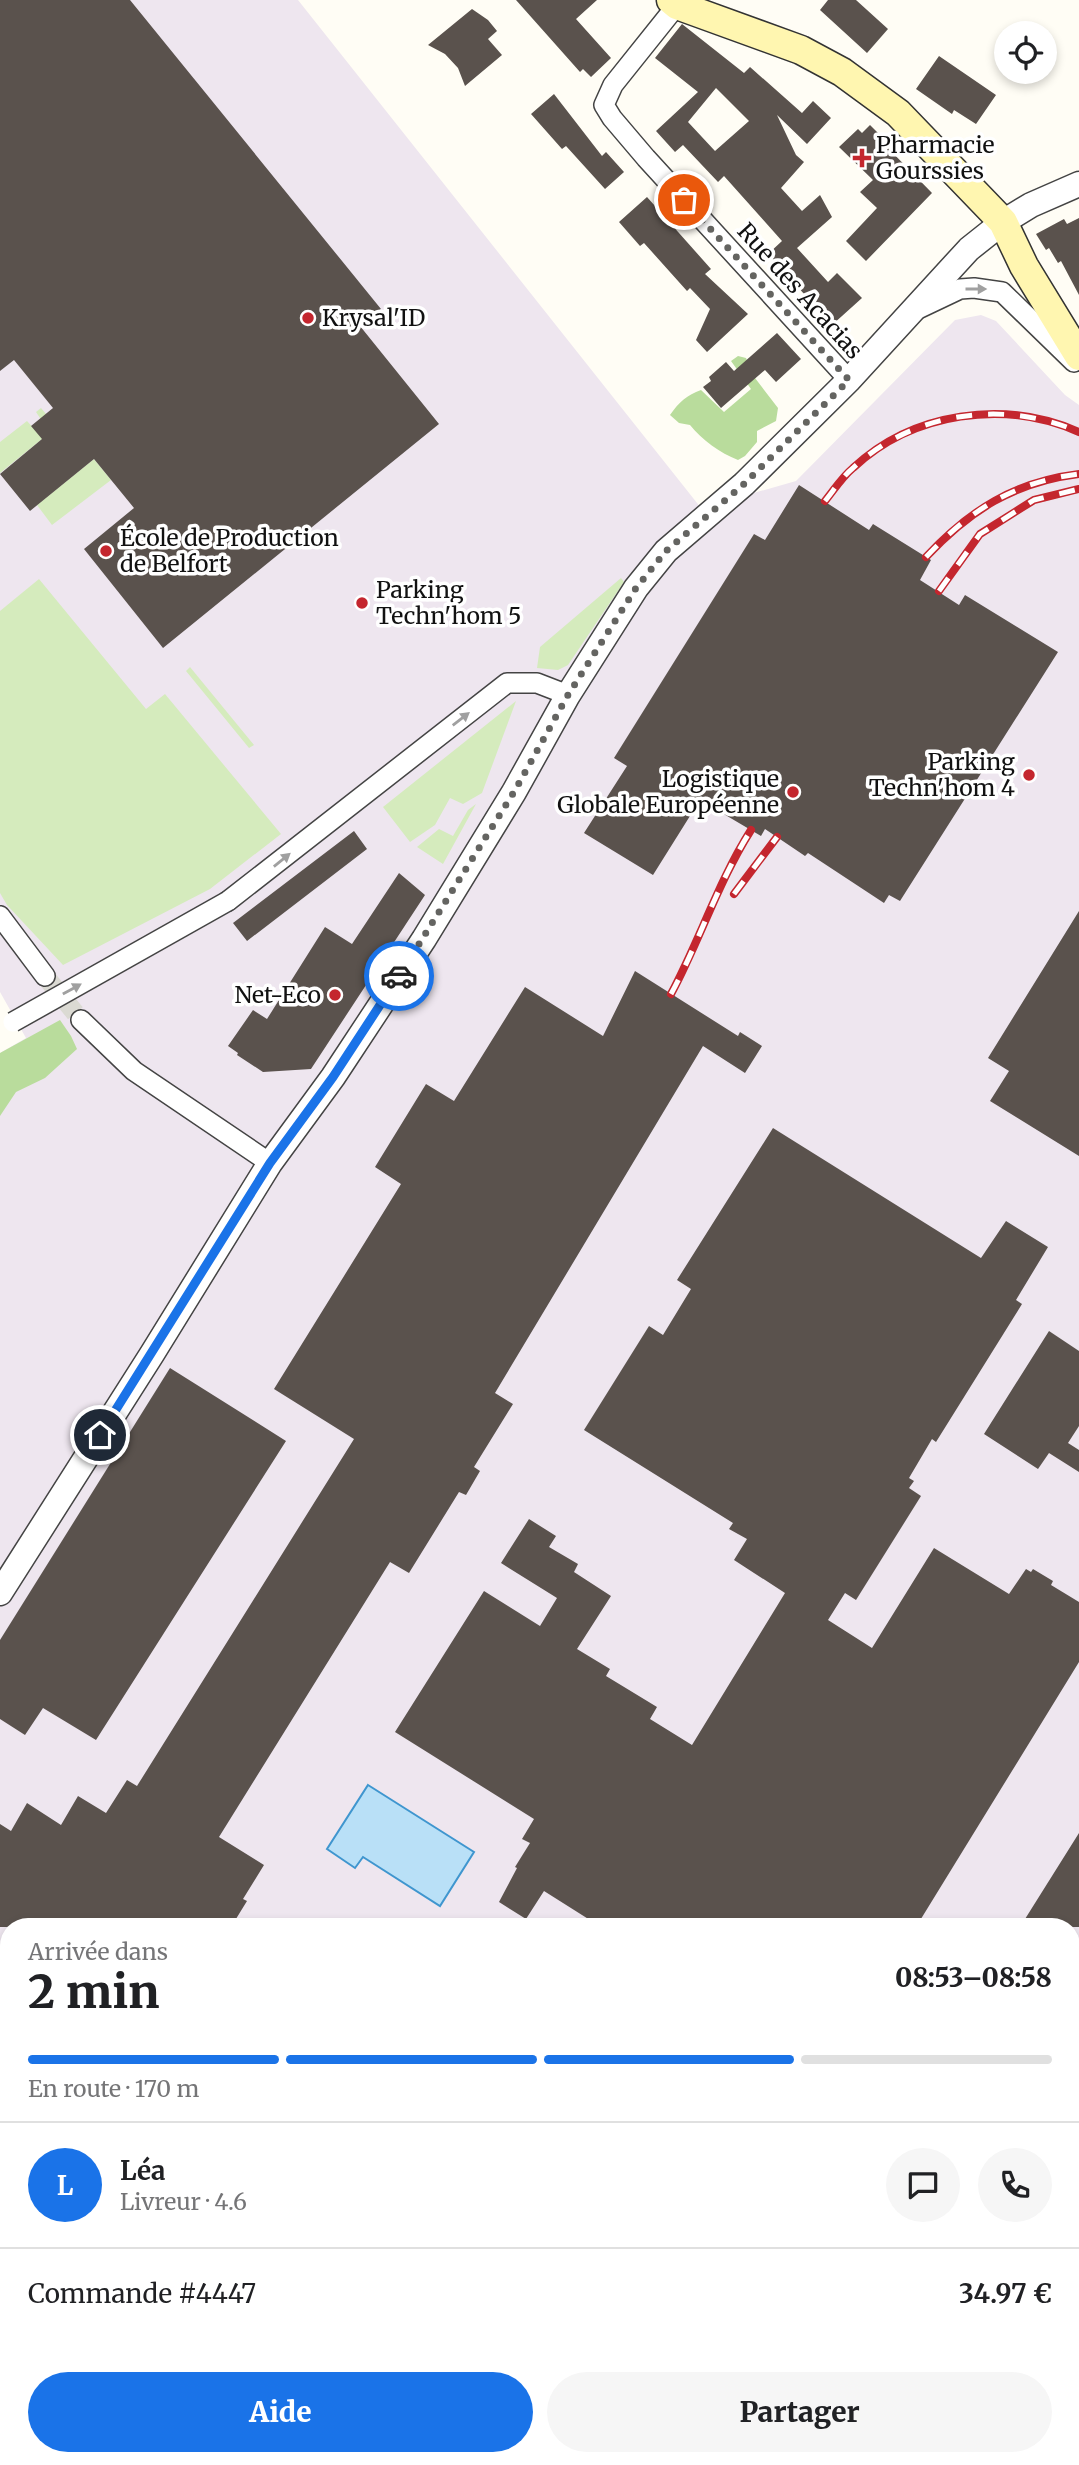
<!DOCTYPE html>
<html lang="fr">
<head>
<meta charset="utf-8">
<style>
  :root { --surface:#fff; --page:#f6f6f6; --text:#202124; --muted:#757577; --line:#e0e0e0; --accent:#1a73e8 }
  body { margin:0; font-family:Merriweather,serif; background:var(--page); color:var(--text); height:100vh; display:flex; flex-direction:column; font-size:26px; white-space:nowrap }
  * { box-sizing:border-box; margin:0 }
  p { font-size:23px; color:var(--muted) }
  .icon { flex:none; width:38px; height:38px; fill:none; stroke:currentColor; stroke-width:2; stroke-linecap:round; stroke-linejoin:round }
  .map { position:relative; flex:1; overflow:hidden }
  .panel { position:absolute; left:0px; top:1918px; width:1080px; height:548px; display:flex; flex-direction:column; background:var(--surface); border-radius:28px 28px 0 0; box-shadow:0 4px 10px #0003 }
  .panel>* { flex:none }
  .fabs { position:absolute; left:994px; top:21px; display:grid; gap:14px }
  .fabs a { display:grid; place-items:center; width:63px; height:63px; border-radius:50%; background:var(--surface); box-shadow:0 4px 10px #0003; font-size:35px }
  .pin { position:absolute; display:grid; place-items:center; width:60px; height:60px; color:#fff; margin:-30px; border:4px solid #fff; border-radius:50%; box-shadow:0 2px 7px #0007 }
  .courier { position:absolute; display:grid; place-items:center; width:70px; height:70px; margin:-35px; border:5px solid #1a73e8; border-radius:50%; background:#fff; color:#222; box-shadow:0 2px 9px #0007 }
  .summary em { font-style:normal; font-weight:800 }
  .summary div { display:flex; flex-direction:column-reverse }
  .summary { display:flex; align-items:center; justify-content:space-between; height:119px; padding:0 28px }
  h1 { font-size:46px; font-weight:800; line-height:52px }
  .bar { display:grid; grid-template-columns:repeat(4,1fr); gap:10px 7px; align-content:center; height:84px; padding:0 28px }
  .bar i { height:9px; border-radius:5px; background:var(--line) }
  .bar .on { background:var(--accent) }
  .bar p { grid-column:span 4 }
  .line { display:flex; align-items:center; gap:18px; padding:0 28px; border-top:2px solid var(--line) }
  .line div { flex:1 }
  .round { display:grid; place-items:center; flex:none; width:74px; height:74px; border-radius:37px; background:var(--page) }
  .cta { display:flex; gap:14px; margin-top:auto; padding:14px 28px }
  .cta a { flex:1; height:80px; border-radius:42px; background:var(--accent); color:#fff; font-size:28px; font-weight:800; line-height:80px; text-align:center }
  .cta a+a { background:var(--page); color:var(--text) }
  .map>svg:first-child { display:block }
  .industrial { fill:#eee6ef; fill-rule:evenodd }
  .green { fill:#d5ebbd }
  .forest { fill:#b9dc9c }
  .water { fill:#b9e0f7; stroke:#3f96cf; stroke-width:2 }
  .building { fill:#5a524d; fill-rule:evenodd }
  .lines { fill:none; stroke-linecap:round; stroke-linejoin:round }
  .minor-tunnel { stroke:#dbdad3; stroke-width:19; stroke-dasharray:19 10; stroke-linecap:butt }
  .minor-casing { stroke:#444; stroke-width:22 }
  .tertiary-casing { stroke:#444; stroke-width:27 }
  .secondary-casing { stroke:#333; stroke-width:31 }
  .minor { stroke:#fff; stroke-width:19 }
  .tertiary { stroke:#fff; stroke-width:24 }
  .secondary { stroke:#fff6b0; stroke-width:28 }
  .rail-casing { stroke:#c4262e; stroke-width:8 }
  .rail { stroke:#fff; stroke-width:5; stroke-dasharray:16; stroke-linecap:butt }
  .minor-bridge-casing { stroke:#444; stroke-width:22; stroke-linecap:butt }
  .minor-bridge { stroke:#fff; stroke-width:19 }
  .oneway { fill:#a0a0a0 }
  .done { stroke:#646461; stroke-width:7; stroke-dasharray:0 12.6 }
  .route { stroke:#1a73e8; stroke-width:9 }
  .poi-dot { fill:#c4262e; stroke:#fff; stroke-width:2.5 }
  .labels { text-anchor:middle; stroke-width:7; stroke-linejoin:round; paint-order:stroke }
  .poi-label { font-size:23px; fill:#111; stroke:#fff; text-anchor:start }
  .street-label { font-size:23px; fill:#111; stroke:#fff }
</style>
</head>
<body>
<div class="map">
<svg width="1079" height="2465" viewBox="0 0 1079 2465">
  <rect width="100%" height="100%" fill="#fffdf5"/>
  <path class="industrial" d="M0 0H298L701 508 796 481 955 320 981 315 996 321 1065 395 1079 405V2465H0V1053L26 1038 0 992ZM9 1927H1071V2457H9Z"/>
  <path class="green" d="M41 408 57 427 0 473V442L27 421 36 431 44 424 36 412Z
    M94 459 111 480 52 525 37 505Z
    M621 578 624 582 568 665 558 670 537 668 540 647Z
    M39 579 146 709 165 694 281 834 210 889 63 965 7 905 0 893V611Z
    M190 667 254 745 249 748 186 671Z
    M516 701 482 793 463 804 450 798 435 825 410 842 383 807Z
    M476 804 443 864 417 847 439 829 453 836 468 810Z"/>
  <path class="forest" d="M738 356 746 358 755 378 778 408 776 421 757 431V442L745 456 738 460C720 453 702 440 690 425L679 423 670 415C679 402 687 395 701 390L724 412 751 389 731 361Z
    M60 1020 71 1036 77 1049 45 1078 16 1092 0 1116V1053Z"/>
  <path class="water" d="M368 1785 474 1852 440 1906 363 1857 355 1868 327 1849Z"/>
  <path class="building" d="M0 0H130L381 309 360 326 439 424 163 648 84 549 134 508 94 459 30 511 0 474 42 439 31 426 53 408 14 360 0 371Z
    M516 0H597L576 19 611 58 591 77 583 69 580 72Z
    M828 0H856L888 29 867 53 820 10Z
    M472 9 488 20 497 31 488 39 502 55 465 86 458 68 445 54 428 45Z
    M682 24 744 73 750 67 802 113 813 101 831 118 807 144 777 115 796 155 804 162 781 188 802 211 820 195 832 217 797 248 828 282 837 273 862 298 832 325 768 254 782 241 724 176 718 182 683 145 675 152 656 131 698 92 655 58ZM716 88 749 121 715 151 688 122Z
    M939 56 996 95 976 124 954 110 952 114 916 89Z
    M554 94 602 156 606 152 624 172 605 189 566 146 562 149 531 114Z
    M870 125 888 143 886 146 932 193 866 261 846 241 877 208 860 192 873 180 839 147 858 129 862 133Z
    M647 197 711 269 705 274 748 314 707 352 696 340 710 309 690 288 687 291 644 243 640 246 619 222Z
    M1079 218V295L1061 261 1058 263 1049 248 1046 250 1036 234 1064 219 1067 224Z
    M777 333 801 359 776 382 765 370 721 408 703 387 711 381 709 377 726 362 734 371Z
    M799 485 869 530 873 524 931 560 920 580 959 605 965 595 1058 652 900 901 889 895 884 903 808 853 805 856 765 829 761 836 700 800 653 875 584 833 627 766 614 758 754 534 765 540Z
    M354 831 367 849 247 941 233 923Z
    M399 873 425 895 311 1069 263 1072 237 1055 238 1053 228 1046 253 1010 267 1019 325 927 352 944Z
    M1079 911V1156L990 1101 1009 1071 988 1058Z
    M635 971 738 1036 740 1032 762 1046 745 1073 703 1046 495 1393 513 1404 474 1467 480 1471 466 1495 459 1492 409 1573 390 1562 219 1837 264 1865 243 1899 247 1901 231 1927H0V1824L11 1831 27 1803 61 1825 78 1796 106 1813 127 1780 137 1786 354 1439 274 1389 401 1184 375 1167 426 1084 454 1101 525 987 603 1036Z
    M773 1128 981 1258 1006 1221 1048 1247 1016 1300 1022 1304 936 1442 932 1439 909 1478 914 1481 909 1488 921 1496 856 1600 845 1593 828 1620 872 1648 934 1548 1009 1594 1026 1569 1031 1572 1033 1569 1053 1581 1051 1585 1079 1602V1662L916 1927H601L544 1891 526 1919 499 1902 517 1868 515 1867 530 1843 522 1839 534 1819 395 1732 484 1591 540 1626 557 1598 501 1563 529 1519 556 1536 549 1547 578 1564 574 1572 611 1596 577 1649 610 1669 606 1676 657 1707 650 1719 692 1745 785 1593 734 1560 747 1539 729 1529 733 1523 584 1430 649 1326 663 1335 691 1289 677 1280Z
    M1049 1331 1079 1351V1426L1068 1443 1079 1450V1472L1049 1453 1038 1469 984 1434Z
    M170 1368 286 1441 96 1740 43 1708 25 1735 0 1719V1640Z
    M1079 1833V1927H1020Z"/>
  <g class="lines">
    <path class="minor-tunnel" d="M45 976 81 1020"/>
    <g class="minor-casing">
      <path id="minor" d="M677 5 613 85 604 105 612 118 646 158 849 380
        M920 308 960 289 974 288 1002 292 1074 362
        M228 901 507 683H537L568 695
        M0 916 45 976
        M81 1020 134 1071 270 1163"/>
    </g>
    <g class="tertiary-casing">
      <path id="tertiary" d="M0 1593 152 1354 270 1163 333 1077 424 939 514 792 568 695 636 588 666 551 744 484 849 380 969 249 1003 222 1031 205 1079 184"/>
    </g>
    <g class="secondary-casing">
      <path id="secondary" d="M671 0 677 5 801 50 842 72 898 113 1003 222 1024 266 1079 356"/>
    </g>
    <use href="#minor" class="minor"/>
    <use href="#tertiary" class="tertiary"/>
    <use href="#secondary" class="secondary"/>
    <g class="rail-casing">
      <path id="rail" d="M825 501C834 490 842 477 853 468 913 412 1004 399 1079 432
        M926 557C970 510 1014 482 1079 474
        M939 591 980 534 1034 500 1079 489
        M734 894 777 837
        M671 994C700 940 718 882 751 830
        M1071 2243 1079 2248
        M72 2457 78 2461
        M333 2457 346 2465
        M47 2460 55 2465"/>
    </g>
    <use href="#rail" class="rail"/>
    <g class="minor-bridge-casing">
      <path id="minor-bridge" d="M13 1022 228 901"/>
    </g>
    <use href="#minor-bridge" class="minor-bridge"/>
  </g>
  <defs><path id="oneway-solid" d="M-6-.8H1V-3.2L6.5 0L1 3.2V.8H-6Z" transform="scale(1.75)"/></defs>
  <g class="oneway">
    <use href="#oneway-solid" transform="translate(976 289)"/>
    <use href="#oneway-solid" transform="translate(461 719) rotate(-38)"/>
    <use href="#oneway-solid" transform="translate(282 860) rotate(-39)"/>
    <use href="#oneway-solid" transform="translate(72 989) rotate(-29)"/>
  </g>
  <g class="lines">
    <path class="done" d="M399 976 514 792 568 695 636 588 666 551 744 484 849 380 684 200"/>
    <path class="route" d="M100 1435 270 1163 333 1077 399 976"/>
  </g>
  <g class="poi-dot">
    <path d="M858.5 147.5h7v7h7v7h-7v7h-7v-7h-7v-7h7z"/>
    <circle cx="308" cy="318" r="7"/>
    <circle cx="106" cy="551" r="7"/>
    <circle cx="362" cy="603" r="7"/>
    <circle cx="1029" cy="775" r="7"/>
    <circle cx="793" cy="792" r="7"/>
    <circle cx="335" cy="995" r="7"/>
  </g>
  <g class="labels">
    <g class="poi-label">
      <text x="876" y="153">Pharmacie<tspan x="876" dy="26">Gourssies</tspan></text>
      <text x="322" y="326">Krysal'ID</text>
      <text x="120" y="546">École de Production<tspan x="120" dy="26">de Belfort</tspan></text>
      <text x="376" y="598">Parking<tspan x="376" dy="26">Techn'hom 5</tspan></text>
      <text x="1015" y="770" text-anchor="end">Parking<tspan x="1015" dy="26">Techn'hom 4</tspan></text>
      <text x="779" y="787" text-anchor="end">Logistique<tspan x="779" dy="26">Globale Européenne</tspan></text>
      <text x="321" y="1003" text-anchor="end">Net-Eco</text>
    </g>
    <g class="street-label">
      <text transform="translate(800 291) rotate(48)" y="8">Rue des Acacias</text>
    </g>
  </g>
</svg>
<div class="fabs">
<a><svg class="icon" aria-label="locate" viewBox="0 0 24 24"><circle cx="12" cy="12" r="6"/><path d="M12 2v4M12 18v4M2 12h4M18 12h4"/></svg></a>
</div>
<div class="pin" style="left:684px;top:200px;background:#ea580c"><svg class="icon" aria-label="bag" viewBox="0 0 24 24"><path d="M5 8h14l-1 12H6zM9 8a3 3 0 0 1 6 0"/></svg></div>
<div class="pin" style="left:100px;top:1435px;background:#1f2937"><svg class="icon" aria-label="home" viewBox="0 0 24 24"><path d="M3 11l9-7 9 7M6 9v11h12V9"/></svg></div>
<div class="courier" style="left:399px;top:976px"><svg class="icon" aria-label="car" viewBox="0 0 24 24"><path d="M5 17H2v-5l4-1 3-4h7l3 4 3 1v5h-3M9 17h6M6 11h13"/><circle cx="7" cy="17" r="2"/><circle cx="17" cy="17" r="2"/></svg></div>
<section class="panel">
<div class="summary"><div><h1>2 min</h1><p>Arrivée dans</p></div><em>08:53–08:58</em></div>
<div class="bar"><i class="on"></i><i class="on"></i><i class="on"></i><i></i><p>En route · 170 m</p></div>
<div class="line" style="height:126px"><b class="round" style="background:var(--accent);color:#fff">L</b><div><b>Léa</b><p>Livreur · 4.6</p></div><a class="round"><svg class="icon" aria-label="chat" viewBox="0 0 24 24"><path d="M4 5h16v11H9l-5 4z"/></svg></a><a class="round"><svg class="icon" aria-label="phone" viewBox="0 0 24 24"><path d="M5 4h4l2 5-3 2q2 4 5 5l2-3 5 2v4C11 20 4 13 5 4z"/></svg></a></div>
<div class="line" style="height:91px"><div>Commande #4447</div><b>34.97 €</b></div>
<div class="cta"><a>Aide</a><a>Partager</a></div>
</section>
</div>
</body>
</html>
